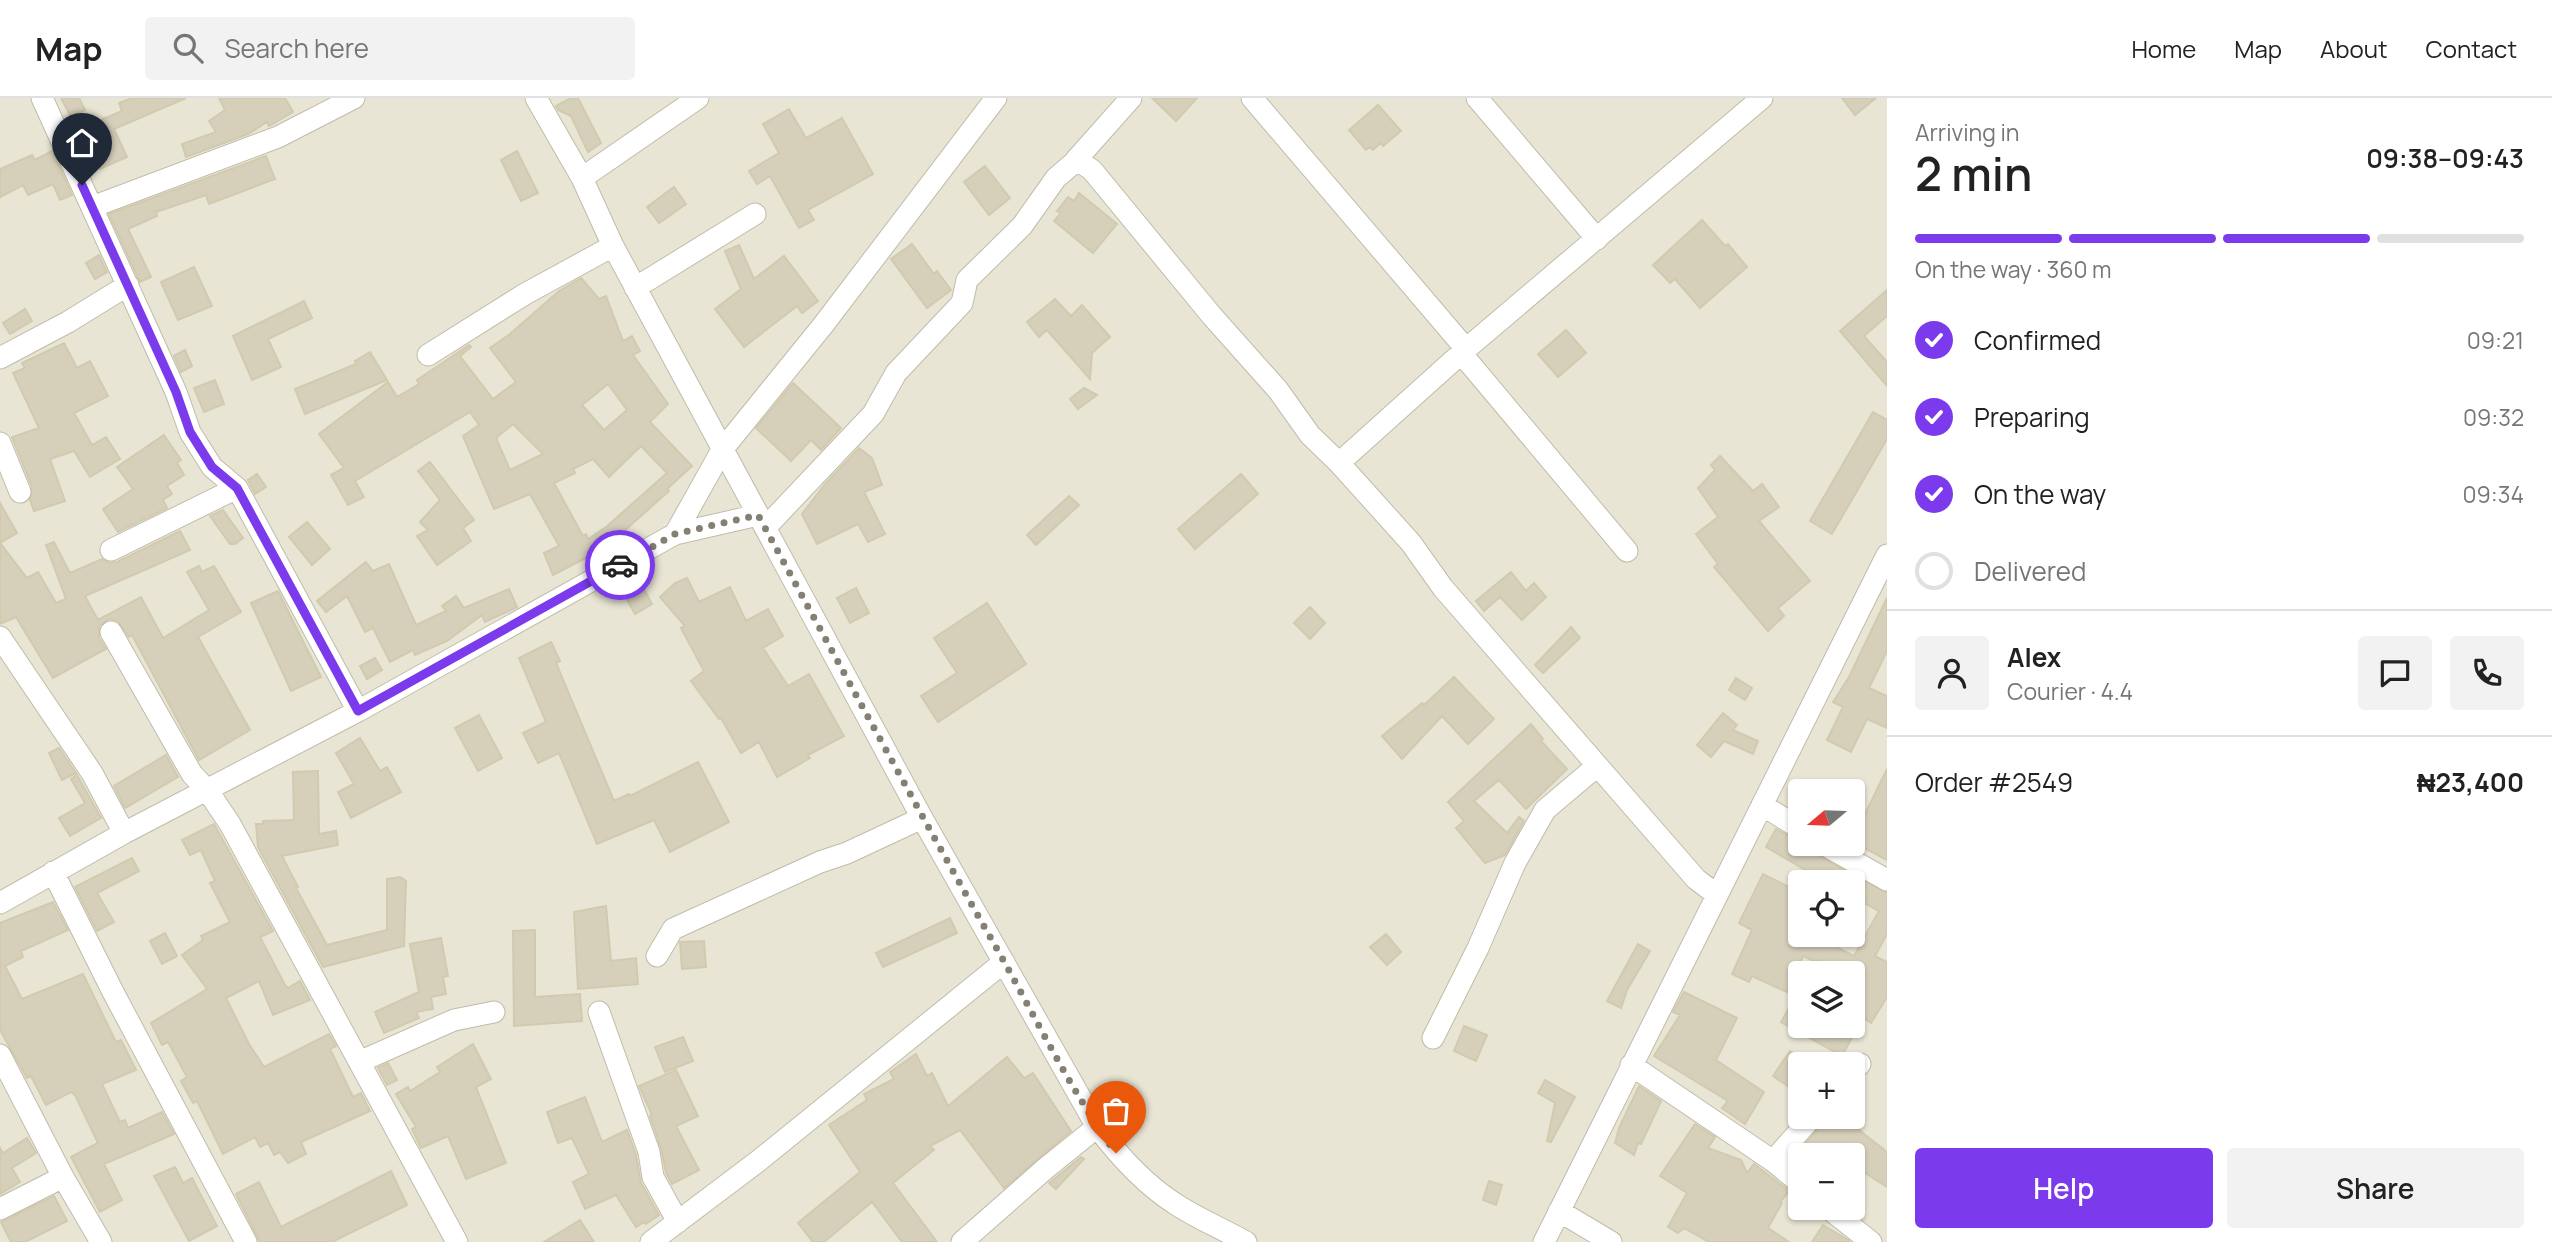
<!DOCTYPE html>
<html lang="en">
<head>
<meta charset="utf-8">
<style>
  :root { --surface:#fff; --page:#f2f2f2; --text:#222; --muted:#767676; --line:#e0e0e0; --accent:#7c3aed }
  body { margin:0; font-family:Manrope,sans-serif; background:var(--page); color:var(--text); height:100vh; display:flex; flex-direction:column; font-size:26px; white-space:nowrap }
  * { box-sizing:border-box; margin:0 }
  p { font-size:23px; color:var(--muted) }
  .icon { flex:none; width:38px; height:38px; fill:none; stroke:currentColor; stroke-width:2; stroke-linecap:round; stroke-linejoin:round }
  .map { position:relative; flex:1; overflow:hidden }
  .panel { display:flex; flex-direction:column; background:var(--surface); width:665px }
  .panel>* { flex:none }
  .needle { width:46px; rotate:251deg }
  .buttons { position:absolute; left:1788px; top:681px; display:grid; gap:14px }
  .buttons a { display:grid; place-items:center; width:77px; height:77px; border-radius:7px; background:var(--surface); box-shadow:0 2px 5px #0004; font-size:35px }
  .pin { position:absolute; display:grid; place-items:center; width:60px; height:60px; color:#fff; margin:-72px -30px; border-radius:50% 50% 50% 0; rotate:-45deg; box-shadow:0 0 7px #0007 }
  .pin .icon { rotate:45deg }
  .courier { position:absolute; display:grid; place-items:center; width:70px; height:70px; margin:-35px; border:5px solid #7c3aed; border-radius:50%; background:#fff; color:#222; box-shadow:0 2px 9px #0007 }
  .headline em { font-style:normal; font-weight:600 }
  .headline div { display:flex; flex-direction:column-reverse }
  .headline { display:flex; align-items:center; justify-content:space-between; height:119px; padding:0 28px }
  h1 { font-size:46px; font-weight:600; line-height:52px }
  .bar { display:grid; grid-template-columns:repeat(4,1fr); gap:10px 7px; align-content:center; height:84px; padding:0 28px }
  .bar i { height:9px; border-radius:5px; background:var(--line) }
  .bar .on { background:var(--accent) }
  .bar p { grid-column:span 4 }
  .line { display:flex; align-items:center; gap:18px; padding:0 28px; border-top:2px solid var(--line) }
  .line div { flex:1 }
  .round { display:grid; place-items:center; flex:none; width:74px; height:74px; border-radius:7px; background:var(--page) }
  ol { padding:0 28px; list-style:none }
  li { display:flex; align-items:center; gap:21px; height:77px }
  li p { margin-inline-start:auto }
  li .icon { padding:7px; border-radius:50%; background:var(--accent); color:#fff; stroke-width:4 }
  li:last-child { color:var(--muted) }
  li i { width:38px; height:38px; border:4px solid var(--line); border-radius:50% }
  .cta { display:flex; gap:14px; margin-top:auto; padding:14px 28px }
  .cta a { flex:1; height:80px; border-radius:7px; background:var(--accent); color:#fff; font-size:28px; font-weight:600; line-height:80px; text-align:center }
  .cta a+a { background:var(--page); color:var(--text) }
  header { display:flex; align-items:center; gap:42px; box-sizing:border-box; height:98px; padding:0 35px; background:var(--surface); border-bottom:2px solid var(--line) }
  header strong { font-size:33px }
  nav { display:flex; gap:38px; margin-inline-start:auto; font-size:24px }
  .search { width:490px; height:63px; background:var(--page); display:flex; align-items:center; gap:18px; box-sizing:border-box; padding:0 24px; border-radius:7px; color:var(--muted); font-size:26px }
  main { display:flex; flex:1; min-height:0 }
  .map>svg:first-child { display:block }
  .residential { fill:#e8e5d4; fill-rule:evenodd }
  .building { fill:#d6d0bb; stroke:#d1caae; stroke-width:2; fill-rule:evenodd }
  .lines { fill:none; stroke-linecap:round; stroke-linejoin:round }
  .minor-casing { stroke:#c0bca9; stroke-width:23 }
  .minor { stroke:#fff; stroke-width:21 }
  .done { stroke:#848073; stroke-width:7; stroke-dasharray:0 12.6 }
  .route { stroke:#7c3aed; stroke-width:9 }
</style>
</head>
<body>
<header>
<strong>Map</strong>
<div class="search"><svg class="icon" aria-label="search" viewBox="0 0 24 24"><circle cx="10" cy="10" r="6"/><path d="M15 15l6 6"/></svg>Search here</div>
<nav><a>Home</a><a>Map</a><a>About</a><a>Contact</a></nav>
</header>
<main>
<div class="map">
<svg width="1887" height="1144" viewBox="0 0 1887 1144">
  <rect width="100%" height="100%" fill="#f4f2e6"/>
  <path class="residential" d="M0 0H1887V1144H0ZM1801 693H1853V746H1801ZM1801 784H1853V836H1801ZM1801 875H1853V928H1801ZM1801 966H1853V1018H1801ZM1801 1057H1853V1110H1801Z"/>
  <path class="building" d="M61 0H79L85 12 71 19Z
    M132 0H186L114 31 127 59 100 71 82 30 122 13 119 5Z
    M219 0H285L293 14 269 28 267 24 248 36 186 59 182 46 216 34 209 23 225 12Z
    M571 0H578L601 45 588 54 571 18 558 12 556 8Z
    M1152 0H1197L1176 23Z
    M1842 0H1876L1855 17Z
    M1378 7 1401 33 1383 48 1381 45 1373 52 1370 49 1366 52 1349 32Z
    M789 11 806 40 842 20 873 76 808 112 814 122 799 130 770 78 757 86 749 73 779 55 763 26Z
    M52 53 72 97 60 102 53 86 28 97 23 87 0 99V71L32 57 35 62Z
    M517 53 538 95 521 103 501 62Z
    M266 58 275 81 209 106 206 97 156 114 157 118 128 131 151 179 140 184 109 116Z
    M985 68 1010 100 989 117 964 84Z
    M674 89 686 106 659 125 647 109Z
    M1079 95 1117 126 1093 155 1054 123 1061 115 1057 113 1068 99 1074 103Z
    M1702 122 1725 148 1728 146 1747 169 1700 210 1675 181 1670 185 1653 167Z
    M912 146 934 176 937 173 951 192 927 210 891 161Z
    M739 147 754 181 784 158 818 203 802 215 797 208 744 249 715 211 741 191 725 153Z
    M99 157 107 174 95 181 86 165Z
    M194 169 212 208 178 222 161 184Z
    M581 180 599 201 606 198 623 243 632 238 640 253 633 257 668 306 650 324 692 368 667 391 669 393 605 450 553 477 544 455 559 448 530 396 494 411 463 338 479 327 470 314 355 383 364 399 348 407 331 377 344 370 319 336 388 284 397 299 419 286 417 282 469 247 471 249 460 258 493 301 516 284 490 250 510 236 559 193ZM608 286 627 312 604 332 582 307ZM513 326 543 356 510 372 496 340ZM641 348 667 375 606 429 588 441 586 436 583 438 554 385 575 375 573 371 593 361 609 379Z
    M1887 192V218L1864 238 1887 264V288L1840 233Z
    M1055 201 1071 218 1082 207 1110 239 1092 255 1090 281 1047 232 1039 239 1027 224Z
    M304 203 312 220 268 241 281 269 252 282 233 238Z
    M25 211 32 223 10 236 3 225Z
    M1566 232 1586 255 1558 279 1538 256Z
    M64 245 77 270 90 263 108 298 74 315 92 347 106 339 120 361 90 379 74 353 50 361 65 403 34 413 30 402 32 389 12 339 39 330 13 275 25 270 22 265Z
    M185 252 192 268 181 274 174 258Z
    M370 254 387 282 305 316 295 291 356 266 355 263Z
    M215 282 224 306 204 314 194 290Z
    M793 285 841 330 821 352 811 342 791 363 756 330Z
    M1084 290 1097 297 1078 311 1070 301Z
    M1873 314 1887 322V341L1832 436 1810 423Z
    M164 337 181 362 177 365 184 377 167 388 172 396 163 402 167 410 118 434 103 411 133 391 117 369Z
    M859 350 872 360 882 387 864 394 885 436 868 444 858 426 817 446 802 416 826 385Z
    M1720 358 1753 393 1762 386 1779 409 1759 423 1810 483 1778 510 1784 518 1768 533 1714 469 1718 466 1696 436 1718 419 1698 390 1715 372 1711 367Z
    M430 364 474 422 463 430 471 443 437 467 417 438 428 432 420 424 440 402 418 373Z
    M257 376 266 389 255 396 248 382Z
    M1241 376 1258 396 1195 451 1178 431Z
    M1069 398 1079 407 1036 447 1027 437Z
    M0 405 17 435 0 445Z
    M223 412 243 440 235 446H230L210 418Z
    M307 424 330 451 312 467 289 439Z
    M180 433 190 452 85 498 98 522 141 499 163 540 209 512 187 474 199 468 202 474 214 468 241 514 198 539 250 632 199 662 132 537 129 539 118 523 110 521 99 528V540L106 551 53 580 16 519 0 526V445L27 480 38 474 56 505 66 501 46 447 54 444 70 475 102 461 109 465 117 464Z
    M366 464 373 473 389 466 416 527 446 513 442 508 456 498 464 510 509 491 517 509 485 524 482 517 447 543 415 557 413 552 390 564 373 530 365 534 347 498 326 514 317 503Z
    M1511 474 1526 493 1534 485 1546 499 1522 522 1500 499 1484 513 1476 503Z
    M687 480 699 504 730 489 746 523 768 511 783 538 763 550 788 588 809 576 844 638 808 657 810 660 777 679 759 644 741 655 721 620 719 621 691 583 704 573 681 530 685 528 660 499 675 485Z
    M642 488 652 506 635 516 625 498Z
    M856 490 869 515 850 525 837 500Z
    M278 493 321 579 291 593 251 505Z
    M1887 500V553L1869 590 1887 598V630L1867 621 1851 654 1827 642 1843 609 1833 604 1849 579Z
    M987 505 1026 566 938 624 921 598 957 575 934 540Z
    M1310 509 1325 525 1310 541 1294 525Z
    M1571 529 1580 540 1543 575 1535 567Z
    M551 544 560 563 556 565 614 703 629 696 630 698 698 664 729 724 670 754 654 722 597 746 559 655 538 665 523 635 546 624 519 560Z
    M375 560 382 572 367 581 360 568Z
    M1454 579 1494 621 1468 646 1442 618 1402 661 1382 638 1422 605 1424 607Z
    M1736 580 1752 590 1745 602 1729 592Z
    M1723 615 1737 627 1733 632 1758 643 1753 656 1724 643 1711 659 1697 647Z
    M479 617 502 660 478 673 455 630Z
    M1531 626 1543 641 1541 643 1567 671 1526 711 1499 682 1474 703 1507 735 1519 719 1524 723 1505 757 1485 765 1456 730 1464 723 1448 704Z
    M360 640 380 673 387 669 401 694 351 720 338 694 354 686 336 655Z
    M59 650 76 675 62 682 49 655Z
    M166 657 178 679 125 710 114 688Z
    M1887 671V762L1853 744V710L1865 716Z
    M318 673 319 736 336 733 338 747 282 758 298 789 296 790 327 847 387 832V781L400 779 406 783 404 848 323 869 258 749 256 726H263V723L294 722 293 674Z
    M77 677 101 720 70 738 59 720 85 705 71 681Z
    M214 726 273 833 260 839 285 887 288 890 300 883 310 902 273 917 259 883 226 900 249 946 264 969 329 936 336 948 330 951 353 999 361 995 370 1013 301 1044 306 1056 288 1065 280 1054 274 1057 268 1045 260 1049 255 1039 223 1056 197 1003 193 1005 181 983 187 979 168 944 162 947 151 925 207 891 182 857 203 842 201 838 230 824 210 785 215 783 201 752 190 757 182 742Z
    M1776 731 1811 749 1817 757 1887 795V836L1875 858 1887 864V899L1871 925 1863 919 1842 958 1781 924 1801 889V928H1853V895L1861 883 1853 880V875H1844L1817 862 1816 864 1803 858 1787 894 1752 878 1749 884 1732 876 1752 832 1739 825 1763 776 1801 795V836H1830L1826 844 1854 858 1879 813 1853 799V784H1826L1766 749Z
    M132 760 139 773 97 795 114 824 97 833 75 789Z
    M53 804 68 832 21 853 23 859 5 868 22 901 83 876 116 944 121 942 136 972 102 986 120 1024 125 1022 128 1030 162 1014 174 1036 104 1066 122 1102 100 1114 71 1059 98 1045 75 997 71 994 46 1007 31 978 27 980 0 932V825Z
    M606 808 611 863 636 860 638 886 578 891 574 814Z
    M950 820 957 835 883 869 876 855Z
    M535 832V899L580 896 582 923 514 928 513 833Z
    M165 835 177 858 162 866 150 843Z
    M1386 836 1401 854 1387 867 1370 849Z
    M441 840 448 878 443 879 446 896 431 899 433 911 416 914 419 920 384 935 375 914 419 894 410 846Z
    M704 843 706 869 682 871 680 844Z
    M1638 846 1650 853 1627 892 1621 910 1607 903Z
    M1684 894 1737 920 1716 962 1764 994 1745 1026 1722 1010 1728 1003 1654 958 1680 917 1673 914Z
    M1464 928 1487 937 1476 963 1454 953Z
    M683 939 693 963 665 974 655 949Z
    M473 946 491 981 476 989 506 1065 466 1081 448 1038 421 1050 412 1031 416 1029 396 996 408 989 410 993 440 974 437 969Z
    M1790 953 1801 960V997L1773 978Z
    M916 956 927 978 932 975 948 1008 1007 959 1024 980 1033 975 1071 1033 1004 1090 960 1032 930 1048 934 1052 893 1085 937 1144H902L872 1104 824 1144H813L798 1125 860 1074 829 1027 867 1002 864 996 894 981 890 974Z
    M388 965 397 982 387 987 378 970Z
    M676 972 698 1018 676 1028 699 1072 672 1086 666 1075 661 1050 650 1018 652 1017 639 988Z
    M1545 982 1575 999 1551 1044 1547 1043 1555 1005 1538 995Z
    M1639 988 1661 1003 1641 1046 1638 1045 1634 1057 1615 1045 1619 1030Z
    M585 999 602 1044 627 1032 636 1057 641 1085 659 1117 646 1126 644 1124 636 1129 616 1097 585 1111 573 1084 589 1076 572 1040 558 1045 547 1014Z
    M1829 1018H1860L1854 1028 1887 1054V1089L1853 1067V1057H1796Z
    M1695 1026 1715 1039 1708 1050 1741 1062 1747 1075 1754 1066 1789 1093 1780 1104 1782 1105 1768 1130 1789 1144H1709L1684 1130 1678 1135 1668 1129 1687 1095 1660 1078Z
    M27 1040 36 1055 12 1070 20 1084 0 1096V1050L3 1055Z
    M1081 1059 1084 1061 1056 1091 1049 1085Z
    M175 1069 183 1085 192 1080 217 1128 189 1143 154 1078Z
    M391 1073 407 1107 332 1144H260L236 1096 259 1084 281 1129Z
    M1489 1083 1502 1087 1496 1107 1483 1102Z
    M54 1098 67 1123 25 1144H11L1 1124Z
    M580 1122 594 1144H544Z
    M1823 1127 1848 1142 1850 1144H1812Z"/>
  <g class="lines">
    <g class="minor-casing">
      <path id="minor" d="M42 0 176 294 190 334 212 369 237 390 358 613
        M536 0 582 80 613 148 922 720 1097 1029C1119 1058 1143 1085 1174 1105 1196 1120 1223 1131 1246 1144
        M1252 0 1466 251
        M1477 0 1597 141
        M1075 63 1131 0
        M582 80 698 0
        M92 109 278 39 354 0
        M635 190 755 116
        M1461 255 1627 453
        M428 257 525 196 613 148
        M0 260 68 224 128 187
        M0 345 20 394
        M765 430 873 316 896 275 962 205 967 182 1022 128 1056 80 1077 62 1092 72 1212 218 1278 292 1310 337 1339 365
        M675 436 722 352 824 226 996 0
        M111 452 237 390
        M111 534 192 676 207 692 230 726 457 1144
        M0 539 92 675 124 735
        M1762 707 1801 731
        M1823 746 1887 782
        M53 774 113 894 246 1144
        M1717 797 1696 781 1443 490 1411 445 1339 365 1466 251 1762 0
        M0 805 124 735 358 613 675 436 758 417
        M657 858 673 831 820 764 847 755 922 720
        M599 914 649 1054 653 1079 678 1124
        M1433 940 1478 850 1515 765 1545 712 1597 668
        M0 957 63 1079 101 1144
        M359 964 454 922 494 914
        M1631 967 1773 1063 1801 1086
        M1853 973 1860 966
        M1773 1063 1813 1018
        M1828 1110 1871 1144
        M0 1111 63 1079
        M1559 1113 1611 1144
        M651 1144 757 1064 1004 864
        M962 1144 1046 1070 1097 1029
        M1544 1144 1887 457"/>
    </g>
    <use href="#minor" class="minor"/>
  </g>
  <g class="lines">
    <path class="done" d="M620 467 675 436 758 417C839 565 918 713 1001 858 1038 924 1071 993 1116 1055"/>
    <path class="route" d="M82 87 176 294 190 334 212 369 237 390 358 613 620 467"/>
  </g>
</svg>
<div class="buttons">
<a><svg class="needle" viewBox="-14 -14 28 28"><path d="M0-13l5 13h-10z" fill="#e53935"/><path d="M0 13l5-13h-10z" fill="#767676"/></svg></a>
<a><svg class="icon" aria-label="locate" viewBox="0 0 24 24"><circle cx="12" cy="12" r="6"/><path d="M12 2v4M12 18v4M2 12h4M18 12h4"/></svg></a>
<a><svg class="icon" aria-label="layers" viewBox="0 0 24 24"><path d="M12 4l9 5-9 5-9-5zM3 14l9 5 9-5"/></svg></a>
<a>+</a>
<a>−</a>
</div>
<div class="pin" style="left:1116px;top:1055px;background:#ea580c"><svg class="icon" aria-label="bag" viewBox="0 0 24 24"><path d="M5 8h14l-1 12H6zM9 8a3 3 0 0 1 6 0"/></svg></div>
<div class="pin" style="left:82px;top:87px;background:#1f2937"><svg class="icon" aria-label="home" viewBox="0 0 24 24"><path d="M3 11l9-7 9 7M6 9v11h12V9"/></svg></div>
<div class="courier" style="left:620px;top:467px"><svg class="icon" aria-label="car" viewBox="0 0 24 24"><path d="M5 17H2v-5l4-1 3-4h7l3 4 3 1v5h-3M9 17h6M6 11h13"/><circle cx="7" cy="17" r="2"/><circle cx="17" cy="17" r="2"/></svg></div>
</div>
<section class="panel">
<div class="headline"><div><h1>2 min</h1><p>Arriving in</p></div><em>09:38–09:43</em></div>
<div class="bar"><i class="on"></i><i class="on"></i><i class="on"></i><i></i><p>On the way · 360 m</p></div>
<ol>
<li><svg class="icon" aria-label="check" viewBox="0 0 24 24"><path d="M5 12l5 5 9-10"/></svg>Confirmed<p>09:21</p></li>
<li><svg class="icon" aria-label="check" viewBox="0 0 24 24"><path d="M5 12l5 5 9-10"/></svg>Preparing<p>09:32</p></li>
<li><svg class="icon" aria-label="check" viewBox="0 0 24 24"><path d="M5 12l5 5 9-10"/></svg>On the way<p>09:34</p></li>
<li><i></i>Delivered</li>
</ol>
<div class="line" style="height:126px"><a class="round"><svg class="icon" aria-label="person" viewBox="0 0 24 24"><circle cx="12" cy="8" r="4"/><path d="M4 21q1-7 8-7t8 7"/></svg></a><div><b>Alex</b><p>Courier · 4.4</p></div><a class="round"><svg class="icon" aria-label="chat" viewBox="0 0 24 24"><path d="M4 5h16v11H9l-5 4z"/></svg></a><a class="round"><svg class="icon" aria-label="phone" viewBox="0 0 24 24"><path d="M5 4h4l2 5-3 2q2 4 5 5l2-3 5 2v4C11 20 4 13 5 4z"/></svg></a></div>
<div class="line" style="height:91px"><div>Order #2549</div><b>₦23,400</b></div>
<div class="cta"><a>Help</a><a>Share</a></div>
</section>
</main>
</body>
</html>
